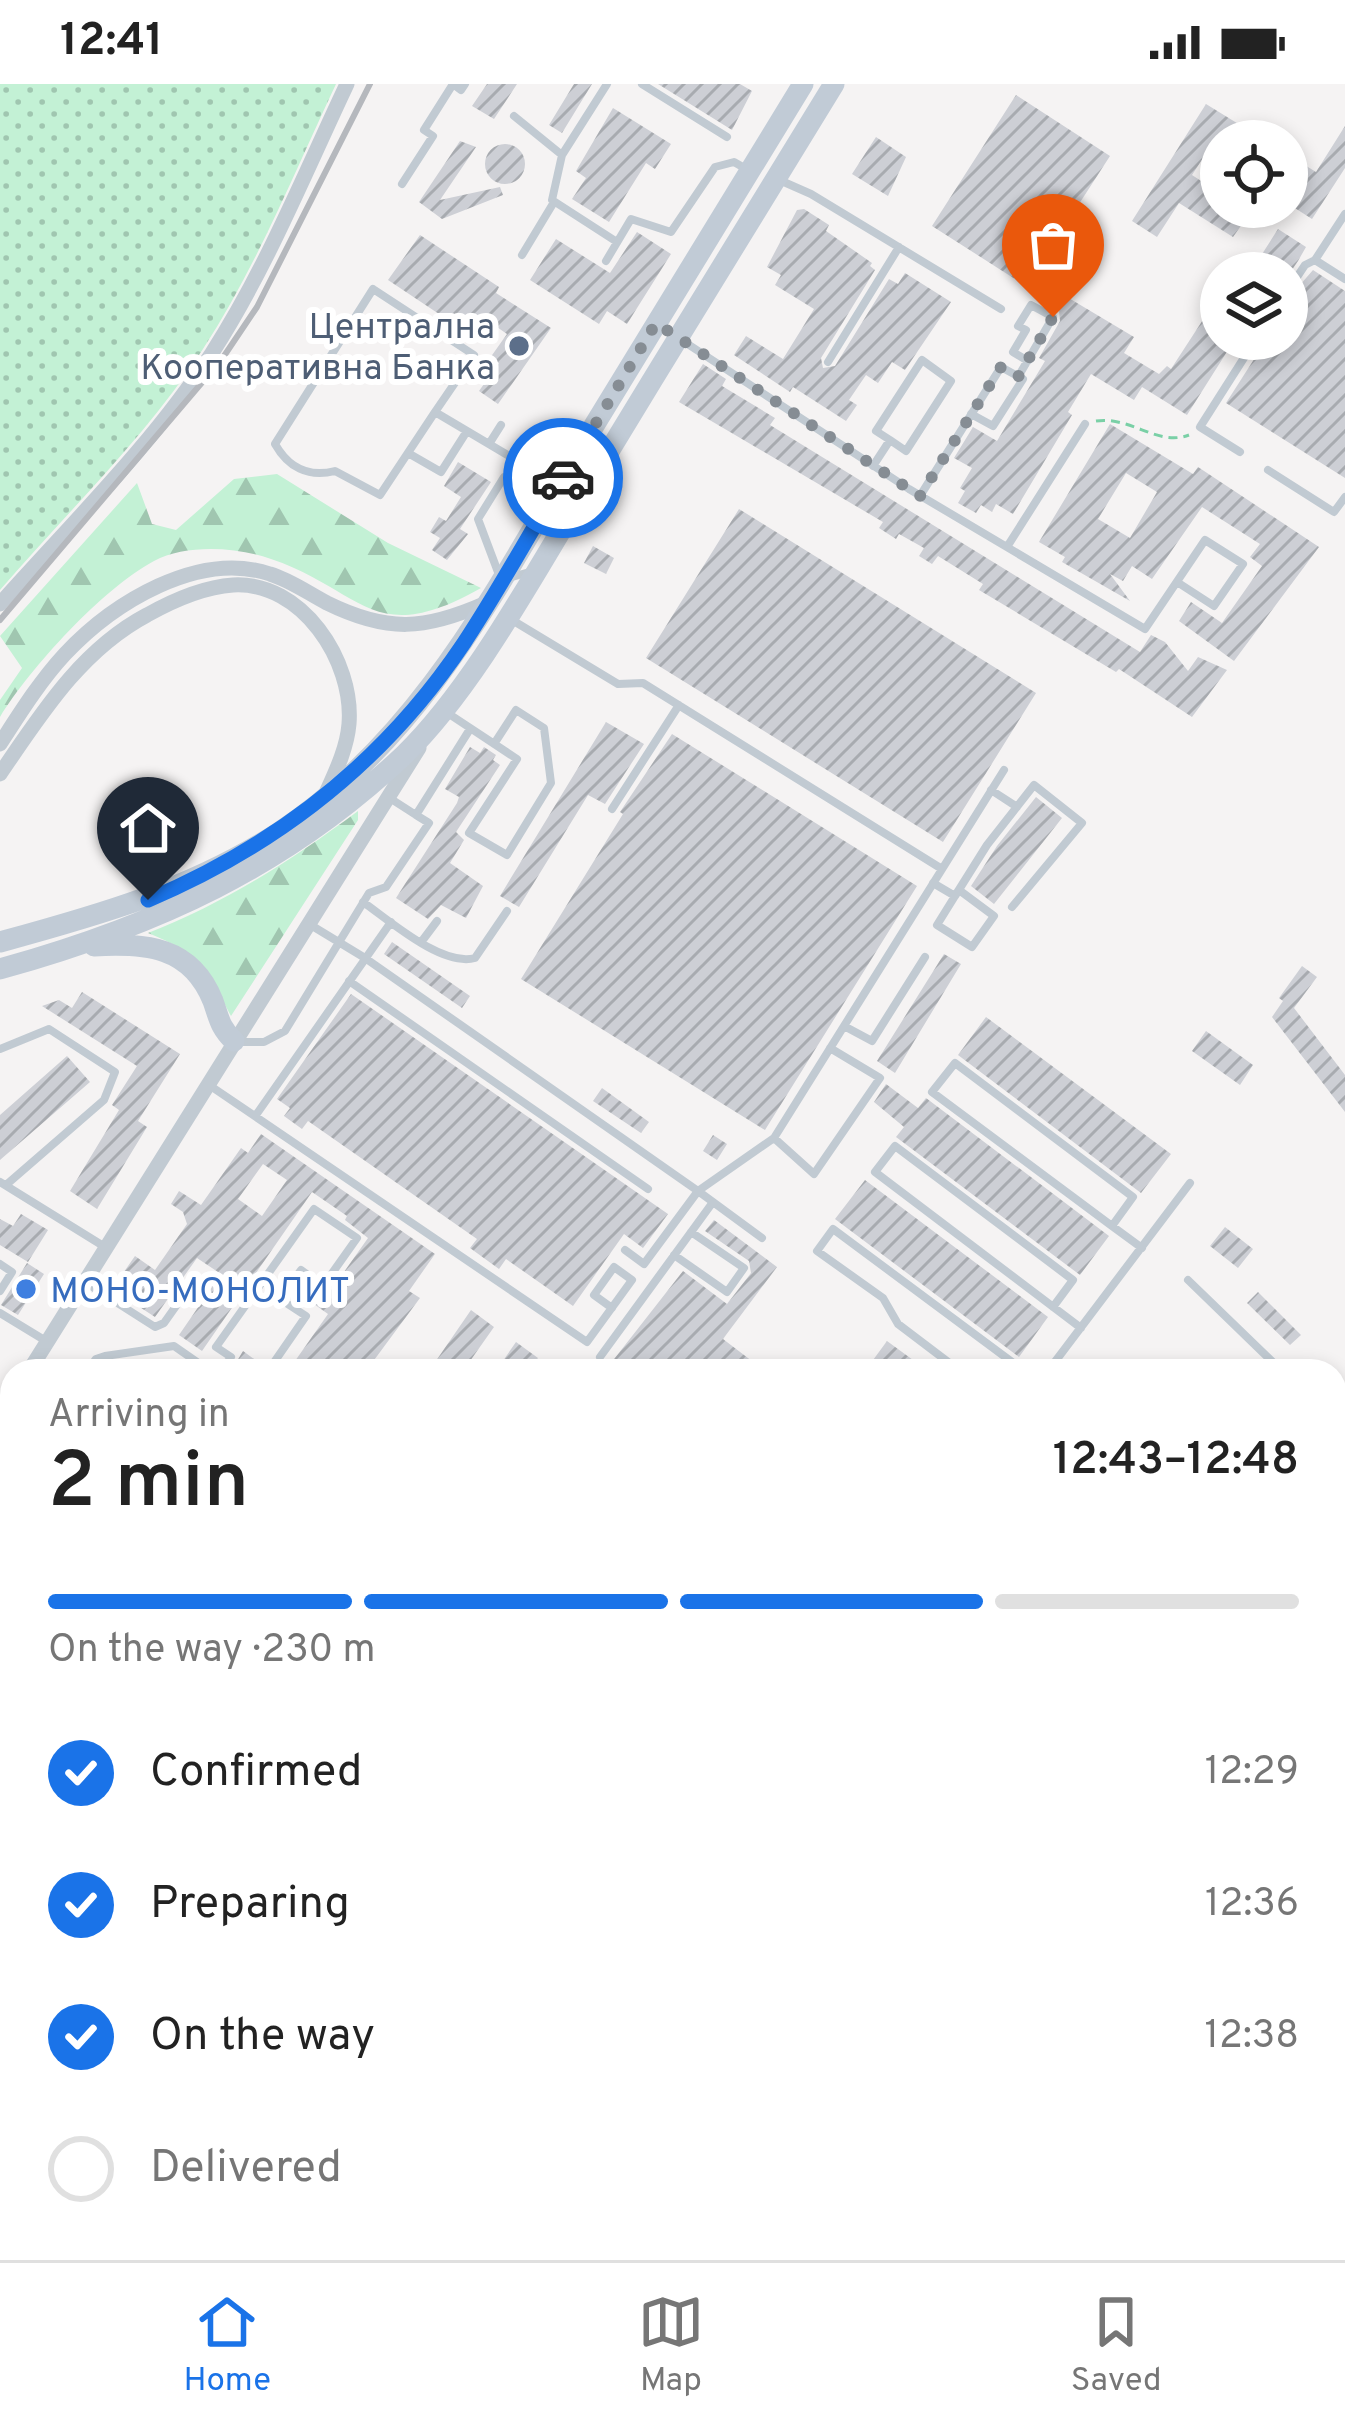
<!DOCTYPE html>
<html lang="en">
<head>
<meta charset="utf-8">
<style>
  :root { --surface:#fff; --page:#f6f6f6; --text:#222; --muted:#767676; --line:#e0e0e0; --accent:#1a73e8 }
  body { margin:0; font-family:Overpass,sans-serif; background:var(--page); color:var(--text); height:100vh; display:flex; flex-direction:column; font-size:45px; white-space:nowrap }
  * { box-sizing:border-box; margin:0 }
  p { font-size:39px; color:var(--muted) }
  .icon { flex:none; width:66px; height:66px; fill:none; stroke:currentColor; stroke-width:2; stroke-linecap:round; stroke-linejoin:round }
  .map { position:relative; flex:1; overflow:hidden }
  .sheet { position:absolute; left:0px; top:1275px; width:1347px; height:903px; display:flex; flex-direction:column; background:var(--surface); border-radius:36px 36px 0 0; box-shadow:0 6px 18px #0003 }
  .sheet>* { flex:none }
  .controls { position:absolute; left:1200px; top:36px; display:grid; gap:24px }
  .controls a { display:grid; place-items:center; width:108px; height:108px; border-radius:50%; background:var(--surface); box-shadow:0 6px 18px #0003; font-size:60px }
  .pin { position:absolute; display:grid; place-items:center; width:102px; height:102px; color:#fff; margin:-123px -51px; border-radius:50% 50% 50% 0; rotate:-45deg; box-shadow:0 0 12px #0007 }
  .pin .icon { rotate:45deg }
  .courier { position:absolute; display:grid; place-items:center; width:120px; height:120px; margin:-60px; border:9px solid #1a73e8; border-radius:50%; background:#fff; color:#222; box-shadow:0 3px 15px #0007 }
  .summary em { font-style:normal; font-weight:600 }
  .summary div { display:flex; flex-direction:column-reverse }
  .summary { display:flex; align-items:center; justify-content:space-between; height:204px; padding:0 48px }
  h1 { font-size:78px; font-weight:600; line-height:90px }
  .bar { display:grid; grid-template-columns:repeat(4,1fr); gap:18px 12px; align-content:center; height:144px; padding:0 48px }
  .bar i { height:15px; border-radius:9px; background:var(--line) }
  .bar .on { background:var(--accent) }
  .bar p { grid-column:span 4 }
  ol { padding:0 48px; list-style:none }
  li { display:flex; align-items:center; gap:36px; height:132px }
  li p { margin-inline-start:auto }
  li .icon { padding:12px; border-radius:50%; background:var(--accent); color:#fff; stroke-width:4 }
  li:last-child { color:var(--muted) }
  li i { width:66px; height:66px; border:6px solid var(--line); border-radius:50% }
  .status { display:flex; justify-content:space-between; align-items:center; height:84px; padding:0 60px; background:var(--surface); direction:ltr }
  .status svg { height:33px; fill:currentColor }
  .tab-bar { display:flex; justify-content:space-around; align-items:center; height:168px; border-top:3px solid var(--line); background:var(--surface); font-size:33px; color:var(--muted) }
  .tab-bar a { display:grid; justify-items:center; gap:6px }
  .tab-bar .on { color:var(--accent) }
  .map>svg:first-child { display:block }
  .grass { fill:url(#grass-dots) }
  .forest { fill:url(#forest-firs) }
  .building { fill:url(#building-hatch); fill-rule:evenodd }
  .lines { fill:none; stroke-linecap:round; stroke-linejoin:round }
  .path { stroke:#7ad0a6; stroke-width:3; stroke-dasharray:9 6; stroke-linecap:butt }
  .lane { stroke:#c1cad2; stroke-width:8 }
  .street { stroke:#c1cad2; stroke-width:15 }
  .secondary { stroke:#c1cbd6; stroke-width:21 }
  .rail { stroke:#b5b8bd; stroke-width:6 }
  .done { stroke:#868d94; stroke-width:12; stroke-dasharray:0 21.6 }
  .route { stroke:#1a73e8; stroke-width:15 }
  .service-dot { fill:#5c6f8a; stroke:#fff; stroke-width:4.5 }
  .shop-dot { fill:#3f7fe0; stroke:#fff; stroke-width:4.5 }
  .labels { text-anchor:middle; stroke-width:12; stroke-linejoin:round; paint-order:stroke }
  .service-label { font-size:36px; fill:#4e5e75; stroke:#fff; text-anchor:end }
  .shop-label { font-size:36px; fill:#366cbe; stroke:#fff; text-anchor:start }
</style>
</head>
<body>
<div class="status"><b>12:41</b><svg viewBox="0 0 49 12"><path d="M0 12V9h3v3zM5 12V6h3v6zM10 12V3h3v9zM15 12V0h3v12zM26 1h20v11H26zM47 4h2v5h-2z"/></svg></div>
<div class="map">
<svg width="1345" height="2176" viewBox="0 0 1345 2176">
  <defs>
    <pattern id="grass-dots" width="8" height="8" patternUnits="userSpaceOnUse" patternTransform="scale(3)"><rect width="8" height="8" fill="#c3f1d5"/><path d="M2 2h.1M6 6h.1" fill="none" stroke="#a0c6b0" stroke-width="1.8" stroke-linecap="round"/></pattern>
    <pattern id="forest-firs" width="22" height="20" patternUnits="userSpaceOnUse" patternTransform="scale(3)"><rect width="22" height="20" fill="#c3f1d5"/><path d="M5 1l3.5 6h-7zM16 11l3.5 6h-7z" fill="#a0c6b0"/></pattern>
    <pattern id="building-hatch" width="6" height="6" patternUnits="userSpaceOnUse" patternTransform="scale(3)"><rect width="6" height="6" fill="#cdcfd5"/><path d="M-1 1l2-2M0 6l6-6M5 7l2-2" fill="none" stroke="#a8abb0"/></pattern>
  </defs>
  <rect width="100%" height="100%" fill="#f5f3f3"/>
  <path class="grass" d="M0 0H336C294 89 257 182 203 265 147 352 68 427 0 506Z"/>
  <path class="forest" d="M277 390 388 459 481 504C372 566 363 506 271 475 237 463 186 460 154 477 103 504 30 584 0 633V616L22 584 0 552 137 399 152 440 176 446 234 395Z
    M358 727V736L231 932C205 881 202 871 148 849 225 819 292 776 358 727Z"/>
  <path class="building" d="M487 0H517L494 35 472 22Z
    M574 0H592L562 49 549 41Z
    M658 0H740L752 7 732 46Z
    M1016 11 1110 72 1026 202 932 142Z
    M1206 20 1266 57H1221V77L1207 68 1192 91 1221 110V123H1241L1250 129 1233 153 1179 119 1157 153 1132 137Z
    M613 24 671 60 655 85 646 79 609 138 572 115 586 94 576 87Z
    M1345 42V84L1312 135 1287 119V70L1316 88Z
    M876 53 906 73 888 112 852 90Z
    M460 57 476 63 440 116 500 103 503 111 442 135 419 118Z
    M485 80a20 20 0 1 1 40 0a20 20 0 1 1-40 0Z
    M804 125 829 141 826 147 872 179 870 182 875 186 821 274 823 284 835 282 889 195 898 200 905 189 951 218 905 286 892 278 878 299 866 291 849 316 857 321 846 337 793 303 790 308 734 271 746 252 783 275 814 225 775 201 781 191 767 183 797 126Z
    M1278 145 1306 163 1298 177 1287 193V189H1250Z
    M637 148 671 170 627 240 607 227 599 240 530 196 556 155 610 189Z
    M420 151 499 203 496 209 551 244 498 320 479 307 499 279 490 274 507 250 481 232 469 250 388 196Z
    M1313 186 1345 207V394L1226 319 1267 255H1287V216Z
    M1221 208V255H1235L1187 331 1142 303 1134 316 1091 290 1068 328 1072 331 1013 430 996 420 992 428 981 421 976 429 958 419 965 407 960 404 972 384 954 374 973 343 997 357 1045 277 1039 274 1060 237 1059 227 1067 213 1134 253 1124 269 1159 290 1167 282 1171 285Z
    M703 280 726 295 722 302 775 334 770 341 1140 568 1151 551 1165 558 1188 587 1198 573 1227 586 1192 633 1119 585 1116 588 979 506 983 500 938 472 932 480 919 472 924 464 899 450 896 455 879 444 883 438 679 318Z
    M1110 340 1193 390 1198 383 1319 463 1234 577 1179 537 1191 518 1222 539 1262 482 1250 473 1260 460 1202 423 1152 495 1132 482 1123 497 1110 490 1130 517 1062 478 1065 473 1039 458ZM1126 389 1157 408 1130 454 1098 435Z
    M458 378 491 398 460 445 468 450 447 476 432 466 440 454 430 448 439 433 446 437 461 413 444 402Z
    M739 425 1036 609 943 758 646 574Z
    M593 462 614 474 606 490 584 479Z
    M606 638 644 660 605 720 588 711 519 823 500 812Z
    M672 650 917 802 765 1046 521 895 623 730 620 728Z
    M470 663 480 669 484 663 496 671 493 676 500 681 456 748 464 756 450 779 483 802 466 834 441 821 428 835 396 814 457 719 459 713 445 705Z
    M1036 713 1062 734 994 820 971 802 997 762Z
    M392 858 470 912 462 924 384 870Z
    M944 870 961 880 895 989 877 977Z
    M1302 882 1317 893 1294 924 1345 991V1028L1272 933 1283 917 1279 914Z
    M82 908 180 970 138 1037 147 1043 97 1125 70 1107 119 1026 112 1021 137 982 42 922 59 916 72 924Z
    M351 910 668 1130 643 1164 624 1150 573 1222 506 1175 499 1185 470 1164 477 1155 308 1037 302 1045 284 1032 290 1024 277 1015Z
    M986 933 1171 1070 1141 1109 958 971Z
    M1206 947 1253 981 1240 1001 1192 967Z
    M67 972 90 998 0 1076V1031Z
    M886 1000 918 1024 926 1014 1109 1152 1080 1191 896 1053 904 1043 874 1018Z
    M602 1004 649 1038 641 1049 593 1017Z
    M261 1050 435 1170 409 1207 420 1214 366 1287H288L328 1230 304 1213 310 1203 327 1212 368 1154 345 1136 347 1132 312 1108 202 1267 179 1251 221 1190 197 1174 155 1233 112 1205 135 1172 155 1186 187 1140 183 1128 171 1120 179 1107 201 1121 241 1064 248 1069ZM263 1080 287 1096 262 1132 238 1115Z
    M713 1051 727 1060 717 1076 703 1067Z
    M865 1096 1048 1233 1019 1273 835 1135Z
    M21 1130 48 1146 28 1178 0 1161V1135L13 1142Z
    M714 1136 777 1183 723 1255 765 1287H623L611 1279 683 1187 727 1220 751 1189 749 1177 705 1147Z
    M1225 1143 1253 1165 1238 1184 1210 1162Z
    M27 1179 44 1190 18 1231 1 1221Z
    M1258 1208 1301 1251 1290 1261 1247 1219Z
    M471 1226 494 1243 463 1287H429Z
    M887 1257 928 1287H865Z
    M516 1258 538 1274 528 1287H496Z
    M243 1267 262 1281 260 1287H231Z"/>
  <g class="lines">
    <path class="path" d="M1096 337C1132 332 1157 363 1189 351"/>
    <path class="lane" d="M607 0 562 71 552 116 617 158
      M642 0 727 53
      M514 32 562 71
      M777 95 811 110 1001 225
      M402 100 433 52 424 46 453 0 461 6 465 0
      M1345 130 1315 176 1345 195
      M522 171 554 118
      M606 177 631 135 671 148 715 83 734 78 748 86
      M1287 208 1305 181 1315 176
      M657 240 909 405 1145 545 1205 456 1243 480 1214 522 1177 498
      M828 278 899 163
      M1018 293 1053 233 1031 221 1018 242 1026 246 1013 268 1028 277
      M435 328 380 411 335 387C308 394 288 383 275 360L373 205 474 271 435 328 558 401 565 428
      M489 360 501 341
      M1240 368 1200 343 1256 255
      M408 369 441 388 467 347
      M873 382 890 356 906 367 951 297 922 276 876 347 890 356
      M1268 386 1334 428 1345 413
      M920 412 1001 283 1023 295 993 342 971 330
      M1007 463 1085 340
      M533 487 501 496 478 435 504 393 539 391
      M512 536 618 600 643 599 942 785
      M446 628 517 675 469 749 507 771 551 699 544 644 516 626 494 660
      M991 706 1017 723
      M388 713 416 731
      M612 725 679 621
      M933 799 955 812 987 761 1034 701 1082 739 1012 823
      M955 812 937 841 972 863 994 832 959 806
      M363 818C390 837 442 883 475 874L507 827
      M309 840 365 874 698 1107 774 1054 1004 686
      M422 857 437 837
      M349 897 648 1105
      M844 942 872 957 925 873
      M237 958H264L285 947 369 809 386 803 429 739 416 731 470 645
      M0 965 49 945 115 988 104 1016 6 1101
      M209 1001 587 1258 632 1196 614 1183 594 1211 612 1224
      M256 1031 391 838
      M774 1054 814 1090 880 994 830 964
      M0 1098 105 1163
      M1112 1142 1133 1113 955 979 932 1008 1112 1142 1142 1164
      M625 1166 644 1180 698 1107 762 1154
      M674 1171 727 1208 744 1184 691 1148
      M0 1180 12 1188 0 1207
      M1188 1196 1282 1287
      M86 1199 155 1243 164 1239 193 1198
      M1053 1223 1073 1196 895 1062 875 1088 1081 1244
      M0 1229 46 1257
      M600 1273 713 1118
      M98 1275 114 1287
      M87 1287 96 1275 105 1272 174 1262 197 1278
      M221 1287 231 1273 216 1263 314 1125 357 1154 323 1202 301 1186 280 1215 306 1232 268 1287
      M960 1287 898 1240 883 1214 817 1167 833 1145 1012 1278 1005 1287
      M1048 1287 1190 1099
      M1335 1339 1345 1349
      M1335 1487 1345 1496
      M1335 1581 1345 1590
      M0 1625 12 1636
      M1335 1999 1345 1996
      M1335 2111 1345 2141
      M578 2166 587 2176"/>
    <path class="street" d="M0 520C72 439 153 360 212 269 266 185 304 91 347 0
      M0 660C20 629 40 597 65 570 113 519 198 466 270 490 290 496 308 509 327 519 388 549 425 546 486 519
      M0 690C41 630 81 566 147 531 172 517 204 503 233 501 302 497 354 577 349 640 347 664 336 687 326 709
      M29 1287 419 664
      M0 1333 12 1314
      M0 1545 12 1556
      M1043 2166 1053 2176
      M860 2176 873 2166"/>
    <path class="secondary" d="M0 858C99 831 191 805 278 749 422 655 498 501 584 358 657 238 730 119 803 0
      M94 862C146 859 191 862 213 917 219 934 220 944 234 957
      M0 885C155 842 286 783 404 671 472 605 533 492 583 410 666 273 750 137 834 0
      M0 1962 12 1982
      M0 2004 12 2024
      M99 2166 107 2176
      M137 2166 145 2176"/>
    <path class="rail" d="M0 536 222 275 257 223 370 0
      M0 1812 12 1824
      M337 2166 347 2176"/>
  </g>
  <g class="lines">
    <path class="done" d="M563 394 656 239 920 412 1001 283 1018 293 1053 233"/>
    <path class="route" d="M148 816C278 761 385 677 464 559 499 506 530 449 563 394"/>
  </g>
  <circle class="service-dot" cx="519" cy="262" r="12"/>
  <circle class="shop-dot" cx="26" cy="1205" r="12"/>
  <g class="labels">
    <g class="service-label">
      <text x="495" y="254">Централна<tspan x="495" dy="41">Кооперативна Банка</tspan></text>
    </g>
    <g class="shop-label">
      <text x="50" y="1218">МОНО-МОНОЛИТ</text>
    </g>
  </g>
</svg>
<div class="controls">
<a><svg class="icon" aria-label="locate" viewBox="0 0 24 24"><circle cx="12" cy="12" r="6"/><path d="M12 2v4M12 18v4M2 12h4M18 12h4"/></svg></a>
<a><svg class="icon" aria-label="layers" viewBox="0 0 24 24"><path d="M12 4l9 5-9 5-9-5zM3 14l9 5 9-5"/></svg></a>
</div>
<div class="pin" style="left:1053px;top:233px;background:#ea580c"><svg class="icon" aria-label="bag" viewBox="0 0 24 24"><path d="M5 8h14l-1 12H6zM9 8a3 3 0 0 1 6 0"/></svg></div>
<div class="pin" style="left:148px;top:816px;background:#1f2937"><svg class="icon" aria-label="home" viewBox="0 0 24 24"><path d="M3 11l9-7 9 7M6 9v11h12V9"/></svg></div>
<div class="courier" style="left:563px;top:394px"><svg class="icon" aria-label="car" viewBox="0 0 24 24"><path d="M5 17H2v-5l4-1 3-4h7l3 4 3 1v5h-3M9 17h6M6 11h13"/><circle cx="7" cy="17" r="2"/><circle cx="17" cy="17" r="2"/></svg></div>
<section class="sheet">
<div class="summary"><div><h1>2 min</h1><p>Arriving in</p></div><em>12:43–12:48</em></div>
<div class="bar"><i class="on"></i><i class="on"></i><i class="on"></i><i></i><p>On the way · 230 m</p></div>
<ol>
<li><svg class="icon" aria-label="check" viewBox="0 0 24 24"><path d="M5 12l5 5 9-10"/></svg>Confirmed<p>12:29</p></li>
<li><svg class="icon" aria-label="check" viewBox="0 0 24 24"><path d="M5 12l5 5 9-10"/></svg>Preparing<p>12:36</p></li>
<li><svg class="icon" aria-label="check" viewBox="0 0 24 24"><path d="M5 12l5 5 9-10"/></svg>On the way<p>12:38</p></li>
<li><i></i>Delivered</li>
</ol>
</section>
</div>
<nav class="tab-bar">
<a class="on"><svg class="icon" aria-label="home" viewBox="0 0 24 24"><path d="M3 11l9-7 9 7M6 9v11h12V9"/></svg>Home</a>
<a><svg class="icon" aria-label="map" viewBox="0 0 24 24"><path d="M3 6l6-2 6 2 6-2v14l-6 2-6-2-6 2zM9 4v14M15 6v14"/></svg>Map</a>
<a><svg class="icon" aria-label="saved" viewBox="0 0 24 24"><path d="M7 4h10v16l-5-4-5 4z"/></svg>Saved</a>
</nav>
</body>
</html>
